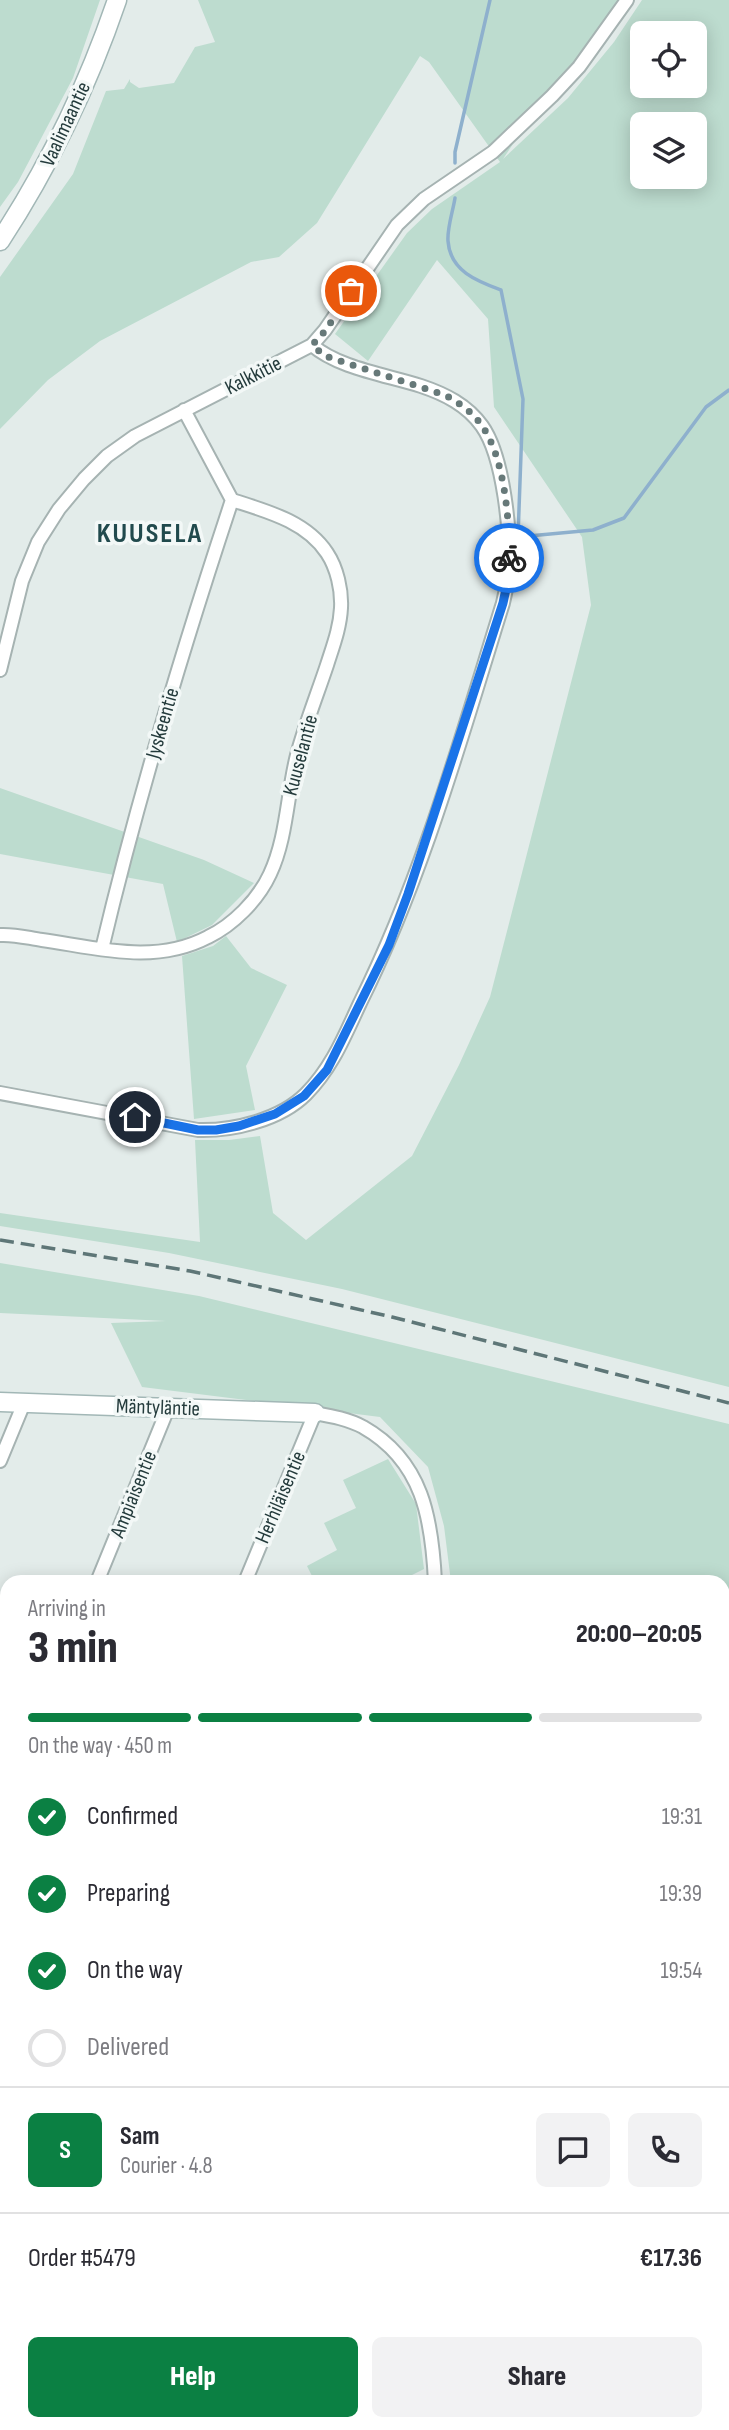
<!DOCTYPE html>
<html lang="en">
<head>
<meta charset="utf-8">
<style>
  :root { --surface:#fff; --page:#f2f2f3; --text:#2b2b33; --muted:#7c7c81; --line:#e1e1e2; --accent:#0b8043 }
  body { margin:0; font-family:"Sofia Sans Condensed",sans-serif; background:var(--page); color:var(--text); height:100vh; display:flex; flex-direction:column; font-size:26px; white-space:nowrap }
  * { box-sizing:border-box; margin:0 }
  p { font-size:23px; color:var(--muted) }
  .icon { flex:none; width:38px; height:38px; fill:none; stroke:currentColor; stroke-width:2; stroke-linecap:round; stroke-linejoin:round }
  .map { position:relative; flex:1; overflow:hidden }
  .side { position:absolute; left:0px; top:1575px; width:730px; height:856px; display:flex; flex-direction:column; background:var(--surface); border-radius:21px 21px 0 0; box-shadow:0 4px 18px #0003 }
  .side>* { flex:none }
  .controls { position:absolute; left:630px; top:21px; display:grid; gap:14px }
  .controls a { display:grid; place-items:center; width:77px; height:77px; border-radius:10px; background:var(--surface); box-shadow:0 4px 18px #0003; font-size:35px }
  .pin { position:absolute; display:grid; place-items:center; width:60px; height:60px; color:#fff; margin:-30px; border:4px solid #fff; border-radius:50%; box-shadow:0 2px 7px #0007 }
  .courier { position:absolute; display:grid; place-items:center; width:70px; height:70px; margin:-35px; border:5px solid #1a73e8; border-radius:50%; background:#fff; color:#222; box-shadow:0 2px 9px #0007 }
  .headline em { font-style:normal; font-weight:800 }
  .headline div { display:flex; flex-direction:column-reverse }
  .headline { display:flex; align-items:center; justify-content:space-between; height:119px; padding:0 28px }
  h1 { font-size:46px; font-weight:800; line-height:52px }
  .bar { display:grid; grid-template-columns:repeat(4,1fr); gap:10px 7px; align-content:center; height:84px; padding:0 28px }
  .bar i { height:9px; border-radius:5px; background:var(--line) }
  .bar .active { background:var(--accent) }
  .bar p { grid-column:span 4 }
  .line { display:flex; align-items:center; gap:18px; padding:0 28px; border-top:2px solid var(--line) }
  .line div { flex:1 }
  .round { display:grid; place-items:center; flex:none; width:74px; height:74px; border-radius:10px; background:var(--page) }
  ol { padding:0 28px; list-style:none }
  li { display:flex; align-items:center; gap:21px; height:77px }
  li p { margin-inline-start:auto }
  li .icon { padding:7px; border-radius:50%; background:var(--accent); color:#fff; stroke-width:4 }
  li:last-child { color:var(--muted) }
  li i { width:38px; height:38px; border:4px solid var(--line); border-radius:50% }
  .button { display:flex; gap:14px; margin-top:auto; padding:14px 28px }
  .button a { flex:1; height:80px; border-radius:10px; background:var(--accent); color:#fff; font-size:28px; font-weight:800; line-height:80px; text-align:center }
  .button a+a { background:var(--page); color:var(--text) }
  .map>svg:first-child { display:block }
  .green { fill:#bddccf; fill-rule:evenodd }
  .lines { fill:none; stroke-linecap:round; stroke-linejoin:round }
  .stream { stroke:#8eb0cd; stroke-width:3.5 }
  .street-casing { stroke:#a6b3b2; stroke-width:16 }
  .secondary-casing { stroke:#a2b7b6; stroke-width:21 }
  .street { stroke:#fff; stroke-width:12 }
  .secondary { stroke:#fff; stroke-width:18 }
  .rail { stroke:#5e7677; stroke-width:3.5; stroke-dasharray:14 7; stroke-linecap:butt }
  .done { stroke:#677979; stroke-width:7; stroke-dasharray:0 12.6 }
  .route { stroke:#1a73e8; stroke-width:9 }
  .labels { text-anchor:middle; stroke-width:7; stroke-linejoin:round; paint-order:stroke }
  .street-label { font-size:21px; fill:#243b3c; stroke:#f3f8f7 }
  .district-label { font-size:28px; font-weight:bold; letter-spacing:2px; fill:#214a4d; stroke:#f3f8f7 }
</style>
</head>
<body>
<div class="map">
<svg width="729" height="2430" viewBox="0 0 729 2430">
  <rect width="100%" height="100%" fill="#e3ecea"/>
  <path class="green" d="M0 0H100L73 78 18 182 0 207Z
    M198 0H618L587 48 538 106 503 159 568 98 614 42 642 0H729V1387L342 1289 169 1253 0 1226V1213L200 1242 195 1140H229L260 1136 273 1213 306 1240 412 1156 459 1065 490 997 591 605 582 537 494 407 488 319 437 260 368 361 335 334 407 233 432 209 500 162 429 62 420 56 317 223 279 257 251 262 100 341 48 380 0 429V277L73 174 106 91 124 89 130 79V82L139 88 174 83 195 47 215 42ZM642 33H695V86H642ZM642 124H695V177H642Z
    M0 788 204 860 254 883 212 925 177 942 163 884 0 854Z
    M226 936 251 968 287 985 246 1066 255 1110 194 1119 182 956 213 946Z
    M0 1263 199 1296 729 1424V2430H0V2325L7 2320V2424H723V1582H451L444 1526 428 1467 380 1417 142 1387 111 1323 166 1321 0 1313Z
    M388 1459 416 1504 424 1569 398 1582H315L307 1566 337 1550 324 1523 356 1508 343 1480Z"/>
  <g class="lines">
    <path class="stream" d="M455 163V152L490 0
      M455 198C453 211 447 228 448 241 450 271 477 281 501 290L523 399 518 537 593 530 624 518 706 407 729 390
      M723 1829 729 1825
      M723 2034 729 2036
      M723 2118 729 2114
      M723 2190 729 2186
      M723 2250 729 2247
      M539 2424V2430
      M664 2424 665 2430
      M605 2430 606 2424"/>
    <g class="street-casing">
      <path id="street" d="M0 670 22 581 38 542 59 509 84 479 107 456 135 436 312 345 325 330 397 225 424 199 493 152 552 96 579 67 627 0
        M0 935C14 934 28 938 42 940 98 948 155 965 208 937 233 925 258 900 270 874 287 838 287 794 297 755 305 725 317 695 327 665 333 646 340 628 341 608 342 590 337 568 327 553 306 521 266 511 232 500L184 410
        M102 949C138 797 183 648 232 500
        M0 1093 198 1130C233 1131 280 1120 306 1094 332 1068 345 1035 360 1003 423 876 461 738 503 603 505 593 508 582 509 572 511 534 504 457 482 426 467 405 445 394 421 386 387 375 338 368 312 345
        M0 1461 24 1403
        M97 1582 169 1406
        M245 1582 315 1413C331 1416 348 1419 363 1427 423 1461 432 1519 435 1582
        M0 1662 7 1659
        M0 1817 7 1814
        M0 1970 7 1966
        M0 2136 7 2132
        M0 2316 7 2311"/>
    </g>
    <g class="secondary-casing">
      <path id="secondary" d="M0 241C49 166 88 85 117 0
        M0 1402 315 1413"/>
    </g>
    <use href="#street" class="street"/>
    <use href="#secondary" class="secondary"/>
    <path class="rail" d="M0 1240 190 1271 392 1317 729 1403"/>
  </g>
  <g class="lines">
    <path class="done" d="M351 291 326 330 312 345 325 356 445 395C459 403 473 412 482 426 504 456 510 521 509 558"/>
    <path class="route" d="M135 1117 198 1130H216L239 1126 275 1114 304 1096 327 1070 389 945 408 894 503 603 509 575V558"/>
  </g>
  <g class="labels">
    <g class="street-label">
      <text transform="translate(65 124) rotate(-65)" y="7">Vaalimaantie</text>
      <text transform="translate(253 375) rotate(-27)" y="7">Kalkkitie</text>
      <text transform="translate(162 723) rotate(-74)" y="7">Jyskeentie</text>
      <text transform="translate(300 755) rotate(-75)" y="7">Kuuselantie</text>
      <text transform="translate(158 1407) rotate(2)" y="7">Mäntyläntie</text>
      <text transform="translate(133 1494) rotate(-68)" y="7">Ampiaisentie</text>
      <text transform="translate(280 1497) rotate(-67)" y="7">Herhiläisentie</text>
    </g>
    <g class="district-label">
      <text x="150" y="542">KUUSELA</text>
    </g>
  </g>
</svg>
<div class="controls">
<a><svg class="icon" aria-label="locate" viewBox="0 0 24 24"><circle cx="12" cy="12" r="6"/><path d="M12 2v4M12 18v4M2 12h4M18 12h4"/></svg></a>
<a><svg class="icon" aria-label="layers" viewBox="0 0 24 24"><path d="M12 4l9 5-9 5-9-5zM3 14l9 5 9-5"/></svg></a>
</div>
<div class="pin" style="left:351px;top:291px;background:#ea580c"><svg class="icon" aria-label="bag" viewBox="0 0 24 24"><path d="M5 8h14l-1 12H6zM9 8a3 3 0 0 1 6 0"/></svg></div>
<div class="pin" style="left:135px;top:1117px;background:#1f2937"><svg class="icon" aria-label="home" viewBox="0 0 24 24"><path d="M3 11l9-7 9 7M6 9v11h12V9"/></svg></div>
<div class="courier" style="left:509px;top:558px"><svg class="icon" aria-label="bike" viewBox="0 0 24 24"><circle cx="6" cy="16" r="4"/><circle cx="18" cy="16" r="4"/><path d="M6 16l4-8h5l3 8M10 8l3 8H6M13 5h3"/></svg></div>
<section class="side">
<div class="headline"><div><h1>3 min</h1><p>Arriving in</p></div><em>20:00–20:05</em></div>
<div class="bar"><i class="active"></i><i class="active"></i><i class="active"></i><i></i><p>On the way · 450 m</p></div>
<ol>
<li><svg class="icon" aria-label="check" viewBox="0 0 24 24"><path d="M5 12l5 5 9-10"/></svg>Confirmed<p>19:31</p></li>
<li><svg class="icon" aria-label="check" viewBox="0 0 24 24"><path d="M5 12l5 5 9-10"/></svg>Preparing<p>19:39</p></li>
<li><svg class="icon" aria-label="check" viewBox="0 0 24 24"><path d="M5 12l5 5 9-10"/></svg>On the way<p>19:54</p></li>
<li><i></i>Delivered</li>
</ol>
<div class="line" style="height:126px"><b class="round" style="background:var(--accent);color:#fff">S</b><div><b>Sam</b><p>Courier · 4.8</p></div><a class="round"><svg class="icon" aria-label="chat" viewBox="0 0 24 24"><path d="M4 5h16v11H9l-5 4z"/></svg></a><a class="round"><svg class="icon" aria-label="phone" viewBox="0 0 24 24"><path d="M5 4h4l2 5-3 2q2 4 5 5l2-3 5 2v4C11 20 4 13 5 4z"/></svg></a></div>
<div class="line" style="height:91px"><div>Order #5479</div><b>€17.36</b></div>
<div class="button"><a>Help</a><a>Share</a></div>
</section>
</div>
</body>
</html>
